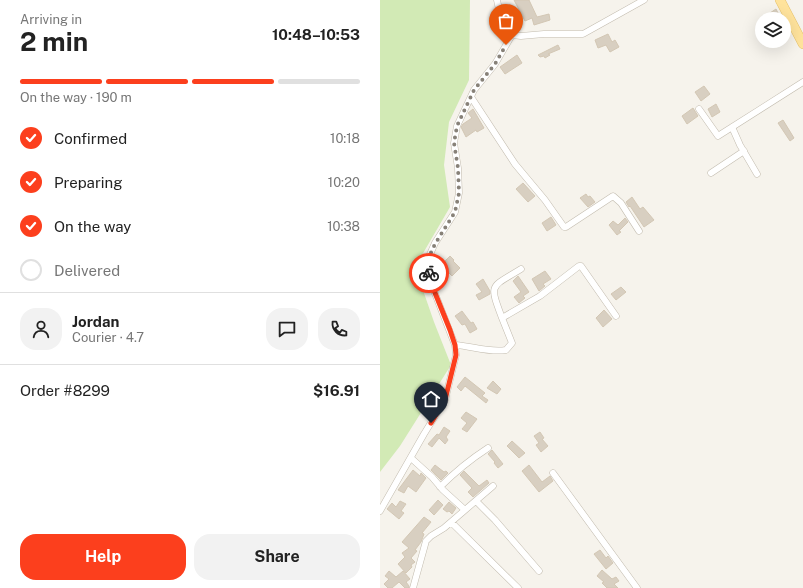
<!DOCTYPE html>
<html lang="en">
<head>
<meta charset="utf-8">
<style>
  :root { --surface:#fff; --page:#f2f2f2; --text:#222; --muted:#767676; --line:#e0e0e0; --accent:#fc3f1d }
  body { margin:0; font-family:"Public Sans",sans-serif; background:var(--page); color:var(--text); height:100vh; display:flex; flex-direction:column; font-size:15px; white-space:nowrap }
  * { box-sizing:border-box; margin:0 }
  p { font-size:13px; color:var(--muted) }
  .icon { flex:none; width:22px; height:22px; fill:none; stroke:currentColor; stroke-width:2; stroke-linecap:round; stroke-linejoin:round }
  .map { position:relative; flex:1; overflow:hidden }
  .details { display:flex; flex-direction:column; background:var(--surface); width:380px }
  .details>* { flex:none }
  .tools { position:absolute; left:375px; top:12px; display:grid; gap:8px }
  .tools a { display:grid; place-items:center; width:36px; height:36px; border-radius:50%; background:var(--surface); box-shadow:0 4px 16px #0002; font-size:20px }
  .pin { position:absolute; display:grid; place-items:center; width:34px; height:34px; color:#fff; margin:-41px -17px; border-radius:50% 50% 50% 0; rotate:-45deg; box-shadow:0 0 4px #0007 }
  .pin .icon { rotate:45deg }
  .courier { position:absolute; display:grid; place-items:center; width:40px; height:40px; margin:-20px; border:3px solid #fc3f1d; border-radius:50%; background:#fff; color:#222; box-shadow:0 1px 5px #0007 }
  .headline em { font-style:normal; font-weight:700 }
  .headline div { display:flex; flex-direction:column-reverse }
  .headline { display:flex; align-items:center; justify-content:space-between; height:68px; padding:0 20px }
  h1 { font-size:26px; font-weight:700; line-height:30px }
  .bar { display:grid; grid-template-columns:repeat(4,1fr); gap:6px 4px; align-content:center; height:48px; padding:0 20px }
  .bar i { height:5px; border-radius:3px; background:var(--line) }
  .bar .current { background:var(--accent) }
  .bar p { grid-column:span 4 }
  .line { display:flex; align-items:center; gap:10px; padding:0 20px; border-top:1px solid var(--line) }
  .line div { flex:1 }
  .round { display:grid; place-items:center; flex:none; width:42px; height:42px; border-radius:16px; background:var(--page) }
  ol { padding:0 20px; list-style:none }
  li { display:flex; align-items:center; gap:12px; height:44px }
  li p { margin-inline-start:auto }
  li .icon { padding:4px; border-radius:50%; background:var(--accent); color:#fff; stroke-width:4 }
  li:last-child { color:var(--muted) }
  li i { width:22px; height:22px; border:2px solid var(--line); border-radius:50% }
  .cta { display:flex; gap:8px; margin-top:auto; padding:8px 20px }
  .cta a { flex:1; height:46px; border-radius:16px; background:var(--accent); color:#fff; font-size:16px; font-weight:700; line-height:46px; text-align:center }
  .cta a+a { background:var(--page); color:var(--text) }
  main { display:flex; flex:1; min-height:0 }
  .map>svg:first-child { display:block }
  .green { fill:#d2eab5 }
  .building { fill:#d8cfc1; stroke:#d3c7b4 }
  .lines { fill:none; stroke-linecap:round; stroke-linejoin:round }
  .minor-casing { stroke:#c2bbae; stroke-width:7 }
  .primary-casing { stroke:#e6c16a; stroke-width:10 }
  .minor { stroke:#fff; stroke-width:6 }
  .primary { stroke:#ffe39c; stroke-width:9 }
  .done { stroke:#878178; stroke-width:4; stroke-dasharray:0 7.2 }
  .route { stroke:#fc3f1d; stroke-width:5 }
</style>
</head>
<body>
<main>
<section class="details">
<div class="headline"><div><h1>2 min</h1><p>Arriving in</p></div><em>10:48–10:53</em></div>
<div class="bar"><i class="current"></i><i class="current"></i><i class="current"></i><i></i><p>On the way · 190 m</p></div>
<ol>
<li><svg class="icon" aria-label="check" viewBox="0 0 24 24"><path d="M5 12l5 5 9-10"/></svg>Confirmed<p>10:18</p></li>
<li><svg class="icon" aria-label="check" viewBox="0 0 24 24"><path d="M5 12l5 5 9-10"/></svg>Preparing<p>10:20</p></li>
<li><svg class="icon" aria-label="check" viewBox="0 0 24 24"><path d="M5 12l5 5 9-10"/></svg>On the way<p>10:38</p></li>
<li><i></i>Delivered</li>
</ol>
<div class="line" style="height:72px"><a class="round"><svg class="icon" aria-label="person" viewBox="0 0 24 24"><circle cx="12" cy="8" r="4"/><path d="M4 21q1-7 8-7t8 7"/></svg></a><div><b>Jordan</b><p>Courier · 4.7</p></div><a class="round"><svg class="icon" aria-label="chat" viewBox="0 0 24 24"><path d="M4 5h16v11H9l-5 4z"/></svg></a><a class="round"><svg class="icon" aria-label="phone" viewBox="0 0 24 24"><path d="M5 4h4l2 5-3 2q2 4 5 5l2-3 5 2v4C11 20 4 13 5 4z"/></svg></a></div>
<div class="line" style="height:52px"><div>Order #8299</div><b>$16.91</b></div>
<div class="cta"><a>Help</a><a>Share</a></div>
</section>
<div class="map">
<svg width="423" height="588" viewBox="0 0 423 588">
  <rect width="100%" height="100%" fill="#f6f3ec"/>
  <path class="green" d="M0 0H90L89 80 69 122 64 165 70 207 35 267 54 322 71 365 20 446 0 472Z"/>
  <path class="building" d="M134 0H149L157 17 169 14 170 20 154 25 152 18 145 21Z
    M396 9 401 19H381Z
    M228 34 232 42 235 40 239 47 230 52 226 45 218 48 215 40Z
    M178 45 180 49 168 54 170 55 165 58 164 56 160 57 158 55Z
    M137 55 142 63 125 74 120 67Z
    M324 86 330 94 321 101 315 92Z
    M336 104 340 112 332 117 328 109Z
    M313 108 318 116 307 124 302 116Z
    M93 109 104 128 97 132 96 130 86 137 81 127 83 124 92 118 88 113Z
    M403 120 414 138 410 141 398 123Z
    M143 183 155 196 148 202 136 189Z
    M206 194 208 197 210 196 215 202 208 207 200 198Z
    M252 197 260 209 263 207 274 220 264 227 250 206 249 207 246 202Z
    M171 217 176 225 167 231 162 223Z
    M245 218 248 222 239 231 241 232 237 235 229 225 233 221 238 225Z
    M70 256 74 260 73 261 80 268 72 276 63 267 62 269 56 263 59 259 63 263Z
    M165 271 171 279 163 284 165 286 159 291 152 279Z
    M138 276 149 292 143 296 145 298 139 303 134 297 141 292 133 281Z
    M103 279 110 291V294L99 300 96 295 102 292 96 284Z
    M241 287 246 292 236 300 231 294Z
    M224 310 232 319 223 327 216 318Z
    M82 311 91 323 93 322 97 329 90 333 85 324 82 325 75 316Z
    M85 377 105 393 102 396 108 400 106 403 85 386 81 391 77 387Z
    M113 381 121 389 117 394 107 388Z
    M86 412 97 419 87 432 82 429 87 423 81 418Z
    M64 427 70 431 66 437 68 440 65 444 59 438 52 447 48 444 57 434 59 435Z
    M160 432 164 438 162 439 168 446 161 452 156 445 159 443 154 436Z
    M132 441 145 453 139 458 127 446Z
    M112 450 123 464 118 468 114 463 115 462 108 454Z
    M55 465 64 472 66 471 68 473 61 480 51 470Z
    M149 465 162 482 170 476 173 481 159 492 142 471Z
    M33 470 40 476 41 473 46 478 36 492 28 486 24 493 18 490Z
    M84 471 99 486 107 480 109 483 93 497 88 492 92 488 80 475Z
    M58 500 63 505 54 515 49 510Z
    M20 501 26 504 21 511 24 513 19 519 7 509 12 503 16 507Z
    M69 502 76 508 72 514 69 511 67 512 63 509Z
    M44 517 51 522 42 533 44 534 41 542 35 550 37 551 31 558 35 562 31 565 32 567 26 573 18 564 25 557 22 553 29 548 22 542Z
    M220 550 226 558 228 556 233 563 226 569 214 554Z
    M222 570 232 579 236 577 239 581 234 584 238 588H227L222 583 224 582 217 576Z
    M9 571 16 577 23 571 30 579 26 582 29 586V588H25L19 582 12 588H8L4 584 9 579 5 576Z"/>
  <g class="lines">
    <g class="minor-casing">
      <path id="minor" d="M117 0 120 14 132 35 141 36 164 34H203L264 0
        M91 97 135 164 165 200 184 227H186L233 196 241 203 259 231
        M319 109 338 136 423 82
        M352 127 360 145 377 174
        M331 173 364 151
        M122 318C109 283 110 288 141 269
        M75 345C92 346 109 353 126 350L132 343 122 318 160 296 199 266H201L236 316
        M31 458 52 477 63 490 85 510 113 486
        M173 473 257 588
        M60 487C75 472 91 459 108 448
        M96 501 115 520 159 571
        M0 511 44 434 65 400 76 355 75 345 49 278 47 261 55 243 75 212 79 193 78 168 74 143 77 126 94 90 115 64 132 35
        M71 522 138 588
        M33 588 46 541 51 536 64 528 85 510"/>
    </g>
    <g class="primary-casing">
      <path id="primary" d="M400 0 423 44"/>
    </g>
    <use href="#minor" class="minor"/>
    <use href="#primary" class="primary"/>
  </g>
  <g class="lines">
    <path class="done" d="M49 273 47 261 55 244 75 212 79 193 78 168 74 143 77 126 94 90 115 64 126 45"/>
    <path class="route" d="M49 273V278L70 330 75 345 76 355 65 400 51 423"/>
  </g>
</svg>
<div class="tools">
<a><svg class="icon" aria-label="layers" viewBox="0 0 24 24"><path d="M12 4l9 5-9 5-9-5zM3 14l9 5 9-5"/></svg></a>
</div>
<div class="pin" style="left:126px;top:45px;background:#ea580c"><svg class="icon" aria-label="bag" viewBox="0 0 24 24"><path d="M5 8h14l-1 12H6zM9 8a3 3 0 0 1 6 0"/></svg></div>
<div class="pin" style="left:51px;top:423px;background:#1f2937"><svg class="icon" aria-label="home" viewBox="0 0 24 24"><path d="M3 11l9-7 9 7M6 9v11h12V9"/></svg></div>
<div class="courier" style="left:49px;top:273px"><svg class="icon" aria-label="bike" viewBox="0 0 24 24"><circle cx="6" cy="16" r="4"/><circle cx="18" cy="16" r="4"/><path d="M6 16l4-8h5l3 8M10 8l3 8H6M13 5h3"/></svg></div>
</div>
</main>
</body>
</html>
